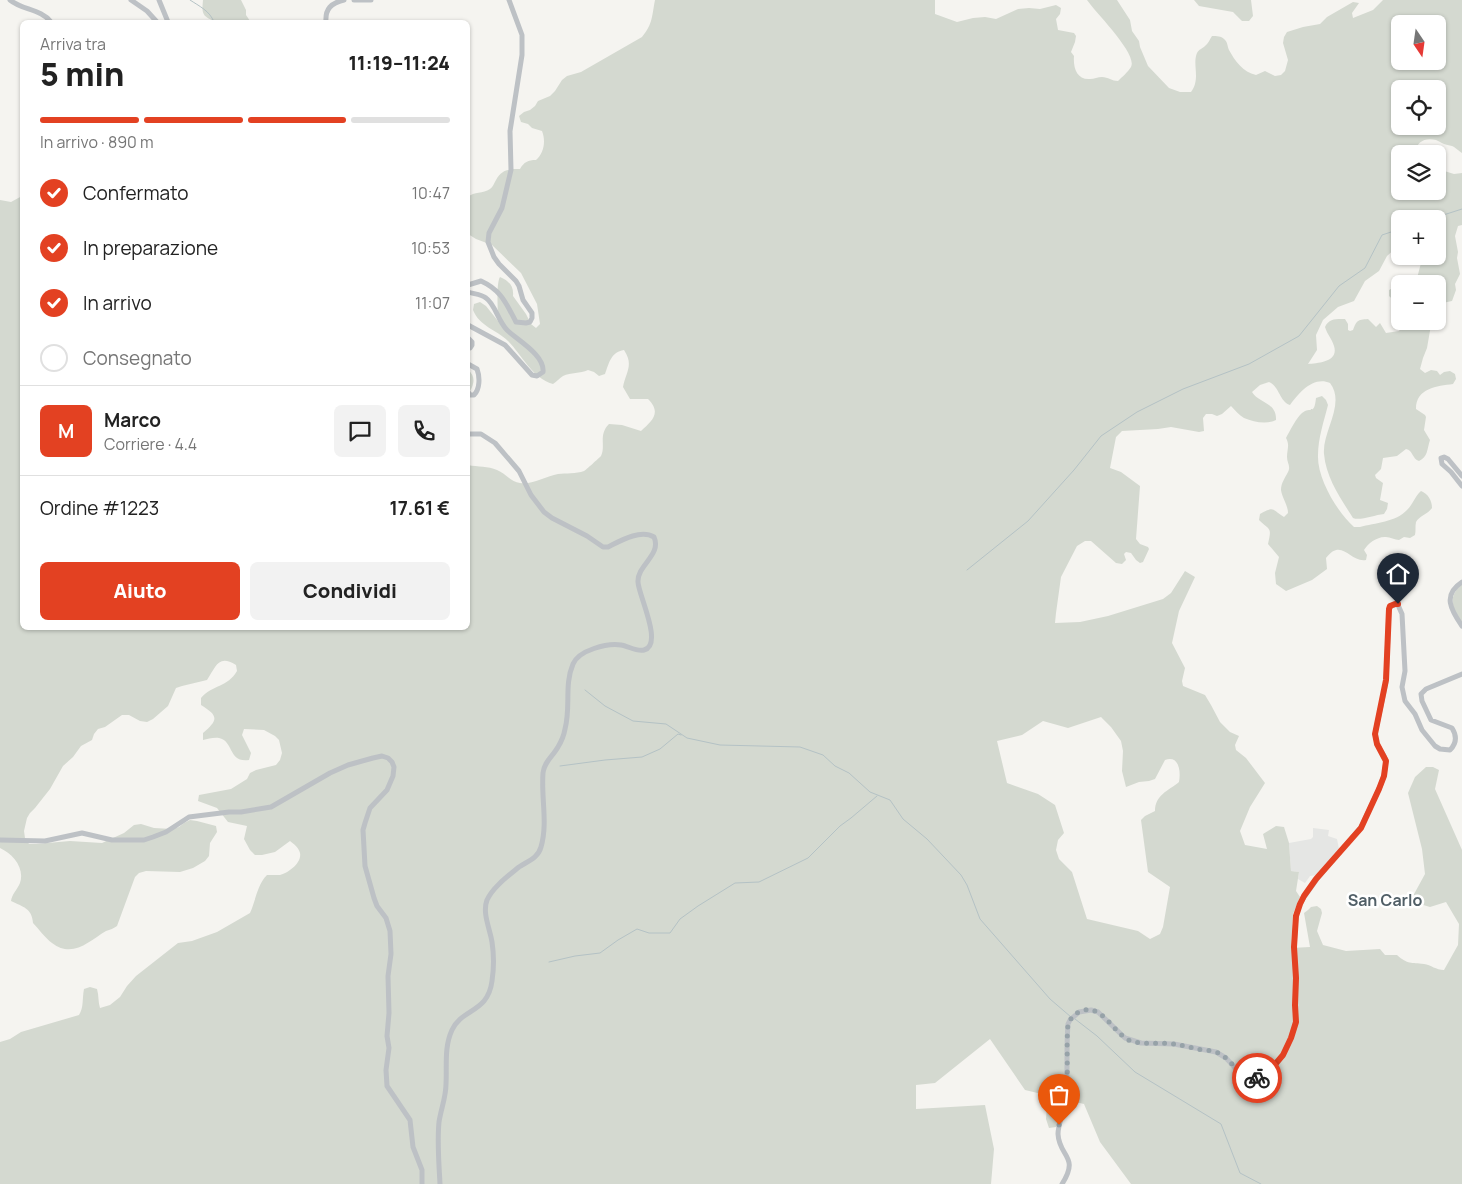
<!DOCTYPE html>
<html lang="it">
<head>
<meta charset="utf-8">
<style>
  :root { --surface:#fff; --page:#f2f2f2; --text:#222; --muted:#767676; --line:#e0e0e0; --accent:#e34122 }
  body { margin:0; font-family:Manrope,sans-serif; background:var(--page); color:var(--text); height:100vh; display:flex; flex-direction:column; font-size:19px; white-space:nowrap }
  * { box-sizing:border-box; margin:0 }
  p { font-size:16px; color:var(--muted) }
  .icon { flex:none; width:28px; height:28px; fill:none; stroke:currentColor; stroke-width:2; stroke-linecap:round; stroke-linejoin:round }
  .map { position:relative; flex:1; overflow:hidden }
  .sheet { position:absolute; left:20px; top:20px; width:450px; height:610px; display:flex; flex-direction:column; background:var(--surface); border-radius:8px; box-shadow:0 1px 4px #0004 }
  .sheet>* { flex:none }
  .needle { width:32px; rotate:167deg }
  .controls { position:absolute; left:1391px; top:15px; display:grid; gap:10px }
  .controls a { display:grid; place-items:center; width:55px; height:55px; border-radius:8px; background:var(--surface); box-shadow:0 1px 4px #0004; font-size:25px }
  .pin { position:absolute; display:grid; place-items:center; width:42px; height:42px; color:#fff; margin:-51px -21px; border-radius:50% 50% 50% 0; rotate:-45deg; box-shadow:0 0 5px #0007 }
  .pin .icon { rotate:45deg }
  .courier { position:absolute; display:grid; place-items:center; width:50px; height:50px; margin:-25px; border:4px solid #e34122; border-radius:50%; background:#fff; color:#222; box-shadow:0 1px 6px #0007 }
  .summary em { font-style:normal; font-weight:800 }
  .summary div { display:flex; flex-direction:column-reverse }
  .summary { display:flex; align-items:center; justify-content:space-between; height:85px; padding:0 20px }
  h1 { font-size:32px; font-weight:800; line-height:38px }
  .bar { display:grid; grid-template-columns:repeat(4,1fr); gap:8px 5px; align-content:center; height:60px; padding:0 20px }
  .bar i { height:6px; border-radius:4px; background:var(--line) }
  .bar .selected { background:var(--accent) }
  .bar p { grid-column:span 4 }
  .line { display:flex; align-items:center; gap:12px; padding:0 20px; border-top:1px solid var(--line) }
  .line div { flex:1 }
  .round { display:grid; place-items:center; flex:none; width:52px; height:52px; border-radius:8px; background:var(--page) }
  ol { padding:0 20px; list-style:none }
  li { display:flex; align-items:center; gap:15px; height:55px }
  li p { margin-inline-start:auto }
  li .icon { padding:5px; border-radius:50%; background:var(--accent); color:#fff; stroke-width:4 }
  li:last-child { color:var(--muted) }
  li i { width:28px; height:28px; border:2px solid var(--line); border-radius:50% }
  .action { display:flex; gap:10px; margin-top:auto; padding:10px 20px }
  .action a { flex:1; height:58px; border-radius:8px; background:var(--accent); color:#fff; font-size:20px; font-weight:800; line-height:58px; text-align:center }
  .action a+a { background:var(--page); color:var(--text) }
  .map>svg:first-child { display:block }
  .built { fill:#e5e6e4 }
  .green { fill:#d4d9d0; fill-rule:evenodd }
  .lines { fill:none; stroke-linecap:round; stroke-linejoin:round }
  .stream { stroke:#b4c2c5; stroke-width:1 }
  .tertiary { stroke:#bdc1c5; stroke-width:5 }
  .done { stroke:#96a2a8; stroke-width:5; stroke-dasharray:0 9 }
  .route { stroke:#e34122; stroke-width:6 }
  .labels { text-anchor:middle; stroke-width:5; stroke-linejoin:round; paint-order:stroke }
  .quarter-label { font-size:16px; font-weight:bold; fill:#515f67; stroke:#fff }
</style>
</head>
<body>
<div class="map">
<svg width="1462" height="1184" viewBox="0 0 1462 1184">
  <rect width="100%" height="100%" fill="#f5f4f0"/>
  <path class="built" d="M1313 828 1329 830 1328 836 1337 839 1339 849 1318 875 1310 876 1305 883 1298 879 1299 872 1291 871 1289 843 1311 839 1313 837Z"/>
  <path class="green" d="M203 0H241L246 10V15L250 21H256L259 22H215L214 21C201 16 202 12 203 0Z
    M655 0H935V14L957 22 973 18 985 17 996 19 1018 9 1029 8 1040 9 1056 5 1061 8 1060 14 1056 19 1058 30 1074 33 1076 36 1075 42 1071 52 1074 56C1073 68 1077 80 1090 79 1094 79 1098 77 1102 77 1108 77 1112 81 1118 81 1122 77 1128 72 1131 67 1138 54 1095 12 1087 0H1117L1130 20 1132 31 1139 41 1140 47 1148 66 1169 88 1180 92H1191C1201 79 1192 65 1197 53 1199 49 1202 49 1205 46 1208 44 1210 39 1212 36 1217 36 1221 36 1224 39 1228 42 1227 46 1229 50 1235 61 1243 72 1256 75L1265 71 1275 76 1281 75 1285 71 1288 60 1283 43 1284 37 1287 32 1303 27 1320 24 1327 17 1353 2 1359 3 1352 13 1353 18 1373 10 1383 0H1462V153C1459 151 1455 147 1452 146 1449 145 1446 145 1444 144 1441 143 1439 141 1436 140 1425 137 1415 142 1416 154H1400V191H1438V169L1454 174 1462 173V225L1458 226 1455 236 1458 252 1457 258 1460 274 1455 284 1456 290 1452 301 1438 304V284H1412L1416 282 1421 263 1425 256H1438V219H1400V246L1396 248 1387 256 1379 271 1365 281 1354 301 1338 307 1323 320 1316 335 1317 350 1308 364C1318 363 1339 362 1334 346 1332 339 1327 334 1325 327 1329 318 1337 319 1345 319L1348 324V330L1350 331 1353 330C1357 320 1357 320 1368 319L1376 327 1380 323 1386 333 1399 331 1404 321H1428L1431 325 1427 348 1423 358 1420 369 1425 373 1431 370 1437 371 1440 375 1444 372 1450 371 1455 374 1456 379 1453 384C1437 386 1416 388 1416 409L1425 415 1426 417 1424 430 1430 440C1427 449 1428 457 1419 461 1412 459 1413 450 1406 449L1397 456 1383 458 1381 469 1375 475 1376 478 1383 483 1380 500 1388 503 1387 509 1384 514C1374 515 1360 521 1353 518 1341 499 1326 478 1324 454 1322 431 1346 404 1330 383 1313 376 1299 393 1290 405 1279 401 1280 387 1269 382L1260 385 1252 392C1258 403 1277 402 1276 420 1266 425 1254 422 1244 418 1239 415 1235 410 1231 406L1222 414 1217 416 1212 414H1206L1203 418 1204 431 1199 432 1171 427 1158 429 1122 431 1116 437 1110 468 1121 472 1140 486 1136 539 1140 544 1148 547 1149 549 1143 562 1140 563 1136 560 1131 553 1126 552 1124 554 1126 560 1122 564 1116 563 1091 541H1085L1077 546 1061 577 1056 613 1055 623 1080 622 1108 616 1163 599 1171 593 1185 571 1195 577 1179 611 1172 643 1185 668 1182 681 1183 686 1205 695 1211 705 1220 722 1230 732 1239 736 1235 745 1236 750 1246 758 1265 783 1250 807 1240 831 1245 845 1267 849 1263 834 1276 826 1284 827 1289 843 1291 871 1299 872 1296 891 1300 897 1293 914 1291 948 1310 947 1304 913 1308 910 1311 907 1317 906 1321 909 1322 913 1317 931 1323 945 1346 951 1380 949 1385 955H1397C1408 965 1411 962 1424 964 1431 965 1436 970 1444 970L1458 945 1459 924 1446 902 1430 907 1413 902V896L1425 874 1422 849 1408 793 1415 777 1426 767H1433L1439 770 1435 789 1462 850V1184H1131L1100 1142 1084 1104 1025 1090 990 1039 935 1083 916 1085V1109L985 1105 994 1149 991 1184H0V1042L10 1039 21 1032 79 1015C84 1007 82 999 84 989L90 987 97 989C99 996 98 1002 100 1008L110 1005 120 997 127 986 136 976 178 943 192 941 217 932 250 913C256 900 257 885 267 875 271 875 276 875 280 875 288 873 302 863 300 853 299 848 294 844 290 841L275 852 262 855H255L250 850 244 839 247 826 228 822 217 808 198 801 199 795 231 789 247 779 250 773 256 770 276 765 280 760 282 753 279 740 275 736 264 730 244 729 242 735 251 753 249 760C228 763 234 741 219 738 214 737 208 739 203 740V733C218 720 219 716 201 705V698C212 685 228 687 237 671L236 665C218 654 216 667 207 680L182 686 176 688 168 706 153 719 147 722 140 721 129 715H122L105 727 98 729 94 734 92 740 81 746 73 757 63 766 50 789 35 808 30 813 27 818 24 831 25 838 29 844H36L70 841 102 843 124 833 134 825 141 824 154 828 172 829 179 827 184 823 190 820 197 821 216 826 217 832 210 843 209 856 205 861 193 868 180 872 146 871 139 873 135 877 117 926C114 928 110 930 106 931 89 941 73 959 52 943 45 938 39 929 33 923 32 908 23 907 11 901 12 894 17 890 20 883 25 868 13 854 0 848V200L11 202 22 196V628H468V465C478 467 488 466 497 470 505 473 511 482 520 483 533 485 546 476 558 474 566 473 576 474 584 471 586 470 599 458 601 456 606 446 598 435 609 424L622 425 641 431C652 421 662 413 648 399H630L623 387C626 372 634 365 624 350 611 352 609 363 605 374L599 376 594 372 588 370C580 374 571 372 563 376 560 378 556 382 553 384 532 378 522 355 508 341 496 329 480 327 473 310L474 304 480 302 486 306 498 321C498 311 496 283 500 277 509 281 514 286 513 296L526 314 531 324 536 328 540 324 537 304 521 273 492 245 476 239 468 234V197C474 191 483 194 490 189 493 187 494 183 496 180 502 169 510 169 520 169 524 162 528 160 536 160 544 153 546 141 542 131L532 128 528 124 521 122 519 116 524 112 530 110 535 106 538 101 550 96 555 91 562 80 567 76 581 72 642 37C653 24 652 15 655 0ZM1400 24H1438V61H1400ZM1400 89H1438V126H1400ZM1101 717 1111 727 1121 741 1123 751 1122 771 1126 787 1139 782 1149 781 1155 779 1165 760C1179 755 1181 771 1179 782 1168 791 1155 795 1155 811L1145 816 1141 820 1148 872 1170 887 1163 927 1160 934 1150 939 1138 931 1087 919 1072 872 1059 859 1056 850 1058 840 1064 833 1055 805 1038 794 1007 783 997 741 1022 735 1043 721 1068 728Z
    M1194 0H1251L1253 16 1249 21H1242L1233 12 1199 6Z
    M1400 284V306L1389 296V290Z
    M468 370C475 375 475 383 470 391L468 386Z
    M1322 396 1326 400 1328 405C1324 421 1318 438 1318 455 1317 478 1337 512 1354 527H1360C1375 523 1396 522 1407 510 1413 504 1415 496 1421 491 1428 494 1432 500 1432 508 1428 514 1419 516 1416 522 1415 526 1416 531 1415 535L1410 538 1404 537 1399 540C1395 540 1390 537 1386 537 1378 536 1368 543 1364 550L1367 555 1366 560C1350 563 1342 537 1326 558L1327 569 1312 580 1286 591 1276 584 1275 573 1279 557 1268 544C1272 526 1270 531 1259 520L1260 514C1275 506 1271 509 1284 517L1288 513C1288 505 1282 498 1281 490 1281 483 1285 478 1288 472 1291 466 1287 463 1287 457 1287 449 1290 445 1286 438 1289 432 1297 417 1302 413 1311 406 1314 416 1316 398Z
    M1462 584V623C1451 609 1448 596 1462 584Z
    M1047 1106 1061 1108 1056 1127 1049 1128 1046 1119Z"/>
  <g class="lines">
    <path class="stream" d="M190 0C199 6 210 11 214 22
      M1431 219 1462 209
      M967 570 1028 521 1074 470 1101 436 1137 412 1183 389 1249 364 1299 336 1339 286 1365 268 1382 235 1400 229
      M585 690 605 706 633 721 666 724 687 738 720 745 800 747 823 755 835 766 849 773 870 792 890 800 903 819 927 839 961 875 967 885 980 919 1050 999 1071 1017
      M560 766 605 760 642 757 660 749 678 734 681 735
      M549 962 575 956 600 953 618 940 637 929 649 933H670L680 919 698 906 735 883 759 882 808 858 840 826 851 818 877 796
      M1075 1019 1097 1036 1135 1072 1221 1124 1240 1173 1261 1184"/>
    <path class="tertiary" d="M10 0C22 10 41 9 51 22
      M131 0 147 11 157 22
      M159 0 168 22
      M354 0H371
      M326 22C325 9 331 3 344 0
      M468 285 481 281C501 290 506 303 516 322L526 323 530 322 532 318V313L523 300 519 286 516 281 499 264 494 257 488 242 489 233 502 208 511 170 510 131 522 55V35L509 0
      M468 292C473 294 481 294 486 298 495 304 498 321 507 330 517 340 545 355 543 372L537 376 532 375 505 345 468 325
      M468 338 472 342V345L470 348H468
      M468 364 477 369C480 377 480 389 474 395H470L468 392
      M1462 476 1448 459 1444 457 1441 458 1442 464 1451 472 1462 486
      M1462 582C1442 595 1451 610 1462 626
      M0 840 45 841 82 833 112 840H144L153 837 166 832 189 817 229 812H241L271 807 330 773 348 765 373 758 382 756 388 758 392 762 394 767 393 776 387 790 370 808 365 823 363 830 365 866 374 898 377 906 386 918 390 931 391 954 388 976 389 1013 387 1036 389 1048 386 1070 387 1086 410 1120 413 1147 422 1170V1184
      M440 1184C439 1164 437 1142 439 1122 441 1109 446 1097 446 1084 447 1066 444 1047 452 1030 462 1008 488 1013 492 981 494 968 494 955 492 942 490 929 482 913 487 900 493 887 508 876 519 867 528 861 538 858 541 847 548 823 541 798 543 773 544 762 553 756 558 747 561 742 564 735 565 729 571 707 564 685 573 664 579 650 607 643 621 645 628 646 637 652 644 650 664 645 638 594 638 582 637 565 662 555 654 537 640 529 620 541 608 547H603L587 536 552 518 544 512 531 495 519 471 495 443 481 434H468
      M1062 1184C1080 1156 1059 1157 1058 1134 1058 1123 1065 1110 1066 1097 1068 1073 1066 1049 1068 1024L1070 1020 1079 1012 1091 1010 1098 1012 1125 1038 1141 1043 1174 1044 1216 1052 1226 1058 1240 1073 1250 1077 1258 1078 1267 1074 1283 1055 1291 1038 1296 1022 1295 1005 1296 978 1294 947 1296 916 1300 904 1304 897 1317 879 1361 827 1379 789 1384 776 1386 761 1384 756 1377 744 1375 734 1386 682 1389 609C1391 605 1394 604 1398 605L1402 614 1405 671 1402 687 1405 701 1415 714 1422 730 1435 746 1440 749 1450 750C1457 743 1457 736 1452 728L1431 720 1422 701 1421 694 1426 689 1462 674"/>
  </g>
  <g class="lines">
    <path class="done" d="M1059 1125C1072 1094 1065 1058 1068 1024 1070 1019 1075 1013 1081 1011 1103 1003 1114 1035 1131 1041 1145 1045 1160 1042 1174 1044 1181 1045 1189 1047 1197 1049 1203 1050 1210 1050 1216 1052 1234 1059 1233 1075 1257 1078"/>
    <path class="route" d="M1257 1078 1267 1074 1283 1055 1291 1038 1296 1022 1295 1005 1296 978 1294 947 1296 916 1300 904 1304 896 1316 879 1361 828 1379 789 1384 776 1386 761 1377 744 1375 734 1386 680 1389 609 1390 606 1395 604H1398"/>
  </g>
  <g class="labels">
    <g class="quarter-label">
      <text x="1385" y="906">San Carlo</text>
    </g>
  </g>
</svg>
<div class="controls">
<a><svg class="needle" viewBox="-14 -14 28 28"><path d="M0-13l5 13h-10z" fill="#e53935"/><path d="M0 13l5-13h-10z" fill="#767676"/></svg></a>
<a><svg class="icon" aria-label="locate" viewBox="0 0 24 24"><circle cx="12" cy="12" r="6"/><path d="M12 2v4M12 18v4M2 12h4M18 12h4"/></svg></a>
<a><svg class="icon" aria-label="layers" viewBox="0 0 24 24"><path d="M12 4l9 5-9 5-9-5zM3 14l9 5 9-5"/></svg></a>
<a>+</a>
<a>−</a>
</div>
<div class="pin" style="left:1059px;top:1125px;background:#ea580c"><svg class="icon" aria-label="bag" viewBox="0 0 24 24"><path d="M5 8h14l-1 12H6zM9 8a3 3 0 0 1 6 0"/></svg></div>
<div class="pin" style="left:1398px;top:604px;background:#1f2937"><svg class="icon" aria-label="home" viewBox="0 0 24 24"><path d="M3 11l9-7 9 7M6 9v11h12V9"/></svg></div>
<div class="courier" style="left:1257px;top:1078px"><svg class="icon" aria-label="bike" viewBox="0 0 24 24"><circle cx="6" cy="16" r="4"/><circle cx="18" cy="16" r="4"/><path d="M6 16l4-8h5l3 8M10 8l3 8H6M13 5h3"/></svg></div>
<section class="sheet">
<div class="summary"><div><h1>5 min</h1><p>Arriva tra</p></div><em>11:19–11:24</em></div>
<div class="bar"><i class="selected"></i><i class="selected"></i><i class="selected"></i><i></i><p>In arrivo · 890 m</p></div>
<ol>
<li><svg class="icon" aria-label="check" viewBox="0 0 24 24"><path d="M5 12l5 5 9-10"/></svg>Confermato<p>10:47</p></li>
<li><svg class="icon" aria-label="check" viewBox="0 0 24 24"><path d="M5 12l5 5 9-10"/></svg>In preparazione<p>10:53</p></li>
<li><svg class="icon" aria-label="check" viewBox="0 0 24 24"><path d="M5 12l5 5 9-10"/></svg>In arrivo<p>11:07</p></li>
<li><i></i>Consegnato</li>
</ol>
<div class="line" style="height:90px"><b class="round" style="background:var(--accent);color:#fff">M</b><div><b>Marco</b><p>Corriere · 4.4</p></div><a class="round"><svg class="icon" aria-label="chat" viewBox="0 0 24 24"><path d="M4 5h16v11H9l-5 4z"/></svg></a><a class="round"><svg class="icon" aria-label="phone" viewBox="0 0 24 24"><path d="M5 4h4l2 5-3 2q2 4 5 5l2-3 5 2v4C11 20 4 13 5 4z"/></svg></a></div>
<div class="line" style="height:65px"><div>Ordine #1223</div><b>17.61 €</b></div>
<div class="action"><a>Aiuto</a><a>Condividi</a></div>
</section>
</div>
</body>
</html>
